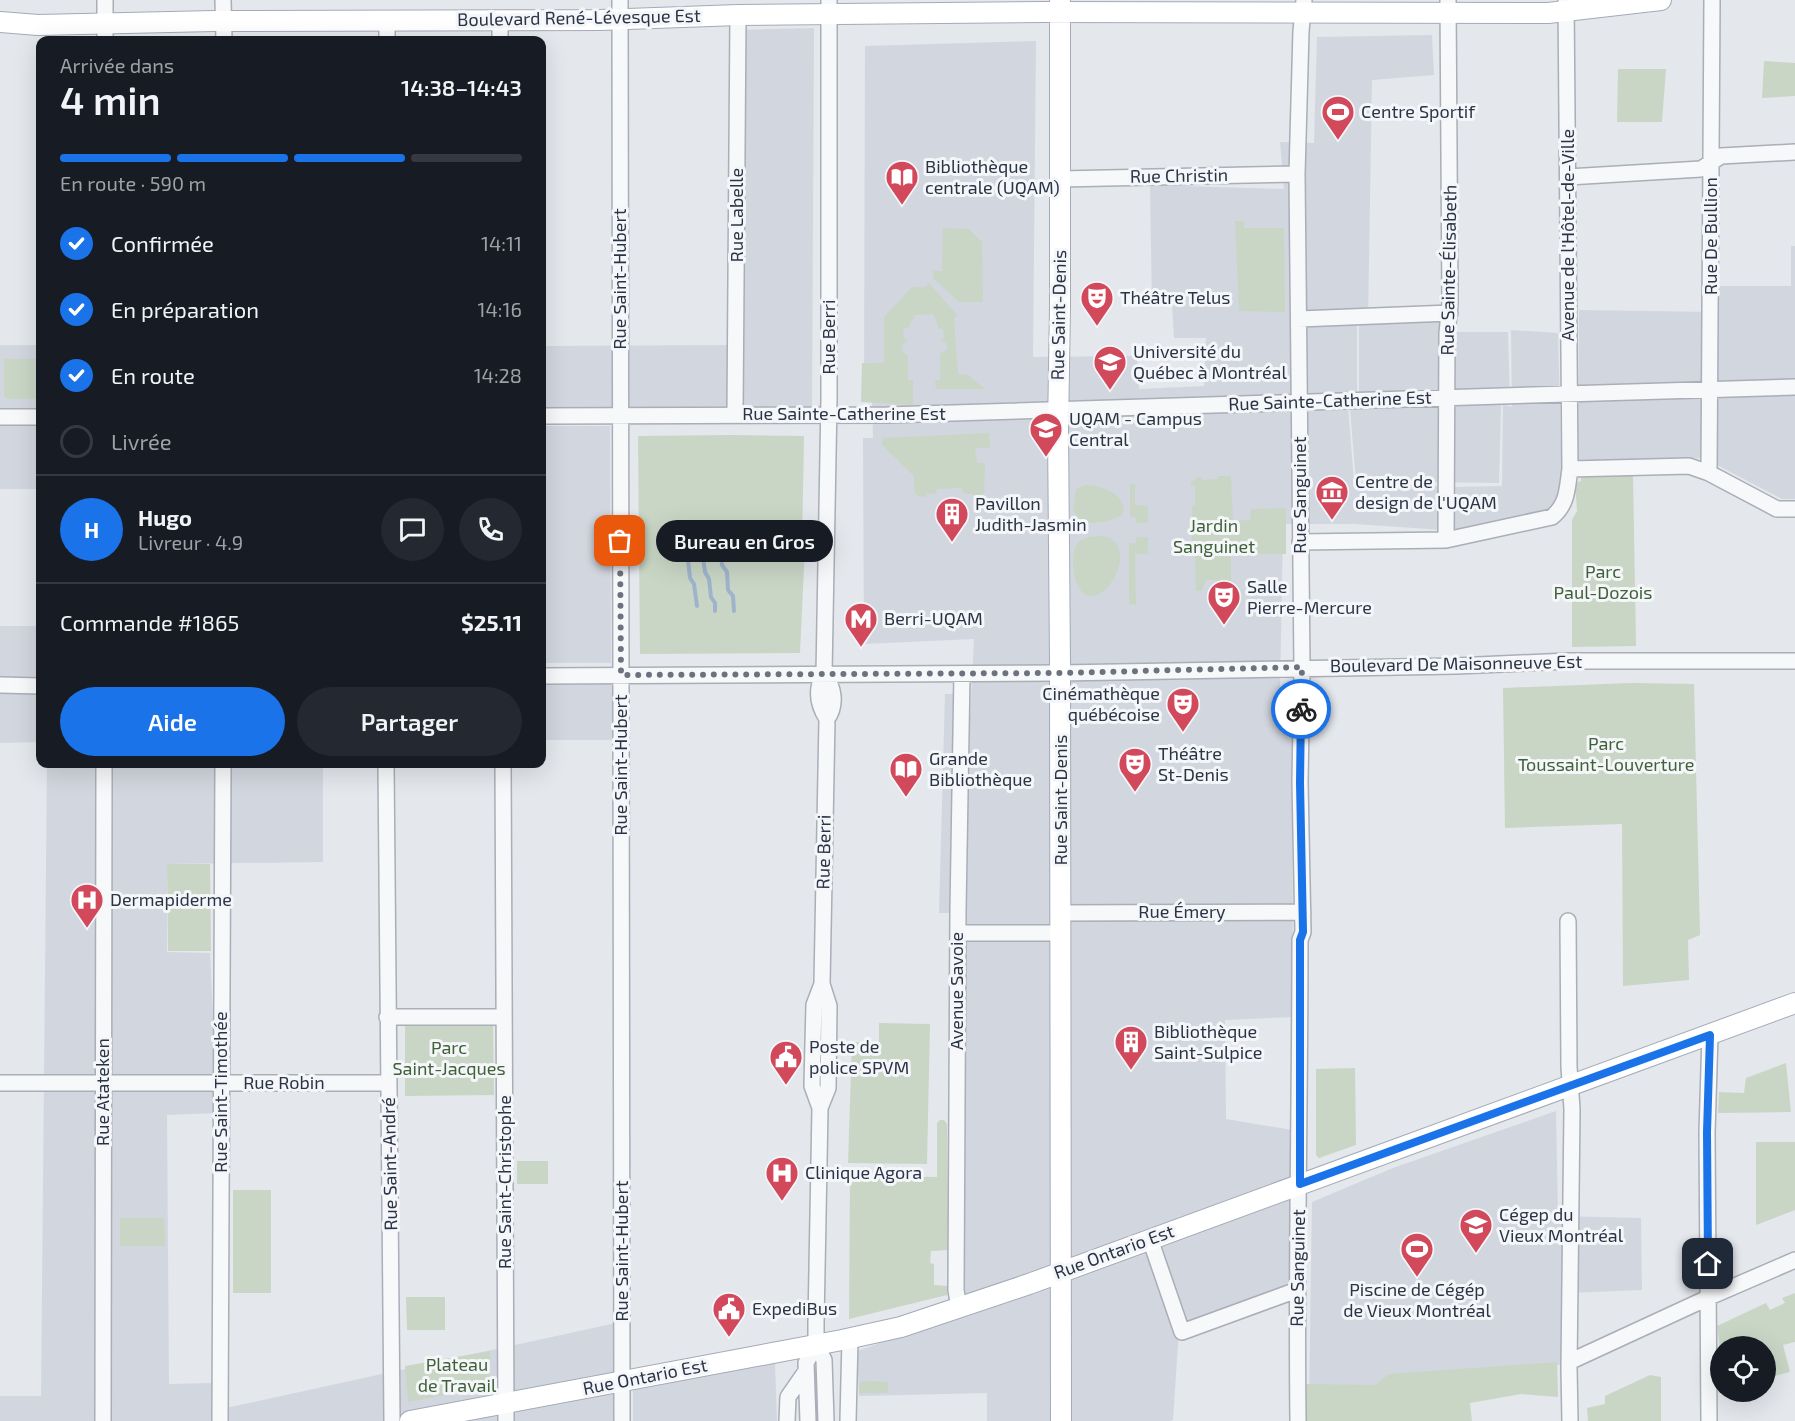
<!DOCTYPE html>
<html lang="fr">
<head>
<meta charset="utf-8">
<style>
  :root { --surface:#171b24; --page:#242831; --text:#f1f3f6; --muted:#9ea1a6; --line:#363941; --accent:#1a73e8 }
  body { margin:0; font-family:"Exo 2",sans-serif; background:var(--page); color:var(--text); height:100vh; display:flex; flex-direction:column; font-size:22px; white-space:nowrap }
  * { box-sizing:border-box; margin:0 }
  p { font-size:20px; color:var(--muted) }
  .icon { flex:none; width:33px; height:33px; fill:none; stroke:currentColor; stroke-width:2; stroke-linecap:round; stroke-linejoin:round }
  .map { position:relative; flex:1; overflow:hidden }
  .side { position:absolute; left:36px; top:36px; width:510px; height:732px; display:flex; flex-direction:column; background:var(--surface); border-radius:12px; box-shadow:0 6px 24px #0002 }
  .side>* { flex:none }
  .tools { position:absolute; left:1710px; top:1336px; display:grid; gap:12px }
  .tools a { display:grid; place-items:center; width:66px; height:66px; border-radius:50%; background:var(--surface); box-shadow:0 6px 24px #0002; font-size:30px }
  .pin { position:absolute; display:grid; place-items:center; width:51px; height:51px; color:#fff; margin:-26px; border-radius:12px; box-shadow:0 3px 9px #0006 }
  .courier { position:absolute; display:grid; place-items:center; width:60px; height:60px; margin:-30px; border:4px solid #1a73e8; border-radius:50%; background:#fff; color:#222; box-shadow:0 2px 8px #0007 }
  .bubble { position:absolute; height:42px; border-radius:21px; background:var(--surface); box-shadow:0 6px 24px #0002; font-size:20px; font-weight:600; line-height:42px; text-align:center }
  .overview em { font-style:normal; font-weight:600 }
  .overview div { display:flex; flex-direction:column-reverse }
  .overview { display:flex; align-items:center; justify-content:space-between; height:102px; padding:0 24px }
  h1 { font-size:39px; font-weight:600; line-height:45px }
  .bar { display:grid; grid-template-columns:repeat(4,1fr); gap:9px 6px; align-content:center; height:72px; padding:0 24px }
  .bar i { height:8px; border-radius:4px; background:var(--line) }
  .bar .active { background:var(--accent) }
  .bar p { grid-column:span 4 }
  .line { display:flex; align-items:center; gap:15px; padding:0 24px; border-top:2px solid var(--line) }
  .line div { flex:1 }
  .round { display:grid; place-items:center; flex:none; width:63px; height:63px; border-radius:32px; background:var(--page) }
  ol { padding:0 24px; list-style:none }
  li { display:flex; align-items:center; gap:18px; height:66px }
  li p { margin-inline-start:auto }
  li .icon { padding:6px; border-radius:50%; background:var(--accent); color:#fff; stroke-width:4 }
  li:last-child { color:var(--muted) }
  li i { width:33px; height:33px; border:3px solid var(--line); border-radius:50% }
  .button { display:flex; gap:12px; margin-top:auto; padding:12px 24px }
  .button a { flex:1; height:69px; border-radius:36px; background:var(--accent); color:#fff; font-size:24px; font-weight:600; line-height:69px; text-align:center }
  .button a+a { background:var(--page); color:var(--text) }
  .map>svg:first-child { display:block }
  .built { fill:#d2d6de }
  .green { fill:#c9d6c5 }
  .lines { fill:none; stroke-linecap:round; stroke-linejoin:round }
  .stream { stroke:#9fb4cc; stroke-width:4 }
  .minor-casing { stroke:#a9aeb7; stroke-width:18 }
  .major-casing { stroke:#a3abb8; stroke-width:22 }
  .minor { stroke:#f7f8fa; stroke-width:15 }
  .major { stroke:#fff; stroke-width:20 }
  .done { stroke:#6c737f; stroke-width:6; stroke-dasharray:0 10.8 }
  .route { stroke:#1a73e8; stroke-width:8 }
  .labels { text-anchor:middle; stroke-width:6; stroke-linejoin:round; paint-order:stroke }
  .street-label { font-size:18px; fill:#2b3445; stroke:#f4f6f9 }
  .poi-label { font-size:18px; fill:#2b3445; stroke:#f4f6f9; text-anchor:start }
  .park-label { font-size:18px; fill:#3f6138; stroke:#f4f6f9 }
</style>
</head>
<body>
<div class="map">
<svg width="1795" height="1421" viewBox="0 0 1795 1421">
  <rect width="100%" height="100%" fill="#e4e7ec"/>
  <path class="built" d="M814 28 812 406 542 408V346L731 345 729 30Z
    M1432 35 1434 75 1372 80 1368 320 1357 321V394L1347 395 1354 482 1453 487 1502 486 1503 405H1501L1499 483 1356 481 1349 397 1359 395V322L1452 316 1455 332H1508L1510 404 1505 405 1512 407 1511 330 1558 333 1562 490 1550 512 1458 531 1355 524H1283L1280 689 1292 688 1293 1017 1225 1020 1226 1119 1292 1130V1287L1179 1330 1173 1420 1170 1421H987V1393L859 1396 857 1351 961 1315 969 739 974 639 864 644 863 438H873L872 396 864 394 865 46 1036 41 1033 357 1137 356 1139 389 1204 386 1206 338H1174L1172 303 1152 307 1150 185 1284 189 1280 142 1314 143 1317 37Z
    M1791 246H1795V499H1782L1704 458 1578 461 1579 310 1712 312 1714 286H1791Z
    M0 345H40V489H0Z
    M542 426H610L611 663H542Z
    M0 626H40V742L0 743Z
    M612 684 613 740H542V685Z
    M945 694H953L949 913H939Z
    M47 764H323V862L167 864V952L210 953 217 1113 167 1115 169 1384 214 1383V1421H0V1396H41Z
    M1556 1111 1558 1216 1641 1218 1642 1290 1568 1293 1569 1362 1447 1398 1309 1406 1312 1202 1393 1168Z
    M616 1323 615 1421H226V1408Z
    M775 1362 777 1421H633V1389Z"/>
  <path class="green" d="M1764 61 1795 63V96L1762 98Z
    M1618 69H1666L1662 122H1617Z
    M1235 221H1244V228H1284L1285 312 1239 311Z
    M943 228 969 229 982 242 983 302H959L933 278V271H942Z
    M929 283 957 315 954 318 958 374 968 375 985 389H936L935 380H940V354L947 350V344L940 339 944 338 943 329H939L933 314 915 315 908 328 903 329 904 339H908L902 346 903 352 908 356V380H913V405L861 402 862 363H884V317L912 287H925Z
    M4 359H40V399H8L4 396Z
    M989 433 990 448H975L977 463H985L984 493 976 497 975 495 963 493 961 488 937 489 936 494 927 493 926 497 918 496 914 491V476L882 445 883 438Z
    M733 435 804 436 802 546H805L800 653 640 654 638 436Z
    M1218 476H1231L1233 521 1250 520 1251 509 1286 508V554H1231V586H1217V580H1206L1202 591H1196L1195 554 1192 553V506H1195V486L1191 485V481H1195L1196 477H1201L1202 480 1218 479Z
    M1581 476H1633L1636 646 1572 647V520L1577 511 1575 483 1581 481Z
    M1130 484H1135V505L1148 506V523H1136V518L1130 517Z
    M1085 485C1102 486 1118 490 1124 508L1122 515C1109 522 1091 526 1078 519L1073 510 1076 489Z
    M1103 536C1137 542 1114 597 1090 596 1073 595 1069 555 1077 544 1083 536 1095 536 1103 536Z
    M1136 537H1148V554H1135L1136 605 1129 604V543H1136Z
    M1632 683 1694 684 1700 935 1688 940 1689 980 1623 986 1622 824 1505 828 1503 688Z
    M167 864H210L211 951H168Z
    M405 1022H493L494 1095 405 1096Z
    M879 1023 930 1024 927 1164 848 1163 852 1042 879 1043Z
    M1786 1063 1791 1112 1718 1113 1719 1092 1744 1093 1746 1078Z
    M1355 1068 1356 1145 1319 1158 1316 1155V1069Z
    M940 1120H944L947 1124 948 1250 931 1251 930 1263 934 1264V1285L948 1286 947 1295 849 1319 850 1176 937 1177V1123Z
    M1756 1142H1795V1210L1756 1225Z
    M517 1161H548V1184H517Z
    M233 1190H271V1293H233Z
    M120 1218H164L165 1246H120Z
    M1795 1293V1342L1783 1345 1790 1372 1766 1378V1347L1720 1348 1717 1326 1766 1303 1770 1310 1785 1303 1782 1298Z
    M406 1297H445V1330H407Z
    M490 1351 489 1387 408 1402 405 1366Z
    M1557 1362 1558 1397 1521 1394 1470 1403 1472 1421H1305L1302 1384 1375 1385 1389 1374Z
    M1650 1375 1661 1377V1421H1588L1587 1408 1605 1404V1396Z
    M865 1381 888 1382V1393H859V1383Z"/>
  <g class="lines">
    <path class="stream" d="M683 543 684 553 688 560 690 578 694 584 697 606
      M701 543 705 572 709 579 711 597 715 603V611
      M720 543 722 565 727 572 728 590 733 596 734 611
      M739 543 740 559"/>
    <g class="minor-casing">
      <path id="minor" d="M223 0 224 40
        M620 0 622 1421
        M1566 0 1570 469
        M500 20V40
        M105 40V0
        M387 40V21
        M1568 177 1701 169 1721 156 1795 152
        M1060 179 1297 174
        M1299 319 1450 313
        M735 414 738 15
        M542 416 887 415 1795 387
        M0 417H40
        M1709 473 1712 0
        M1446 540 1447 333 1450 304 1448 0
        M1300 542 1446 540 1552 517C1568 504 1567 488 1570 469L1689 466 1709 473 1777 509H1795
        M824 674C834 687 837 705 827 719L822 984 829 1006 828 1088 820 1108 816 1323V1344L824 1360 826 1421
        M542 676 1060 673 1456 666 1568 661H1795
        M0 685 40 686
        M827 719C818 705 815 690 824 674L829 399V0
        M386 764 392 1421
        M503 764 506 1421
        M1061 913 1303 912
        M1568 921 1569 1067 1572 1109 1569 1368 1570 1421
        M958 933H1061
        M387 1017H504
        M0 1083H389
        M820 1108 812 1086 813 1043 814 1005 822 984
        M1150 1239 1182 1332 1297 1290
        M959 1309 956 1290 958 910 962 674
        M1569 1362 1714 1295 1795 1260
        M103 1421 104 764
        M220 1421 223 764
        M787 1421 788 1397 806 1371
        M808 1421 806 1363 816 1344
        M848 1421 850 1339
        M1298 1421C1296 1261 1300 1101 1300 940L1303 932 1300 782 1302 667 1297 174 1301 31 1304 0
        M1709 1421 1707 1132 1710 1035"/>
    </g>
    <g class="major-casing">
      <path id="major" d="M1060 2V307L1058 430 1060 662 1061 1421
        M0 22 38 25 214 21 600 20 738 15 1044 12 1548 13 1661 0
        M410 1421 842 1340 901 1327 1029 1284 1795 1003"/>
    </g>
    <use href="#minor" class="minor"/>
    <use href="#major" class="major"/>
  </g>
  <g class="lines">
    <path class="done" d="M620 541 621 675 1060 673 1302 667 1301 709"/>
    <path class="route" d="M1301 709 1300 783 1303 932 1300 940V1184L1710 1035 1707 1132 1708 1264"/>
  </g>
  <defs>
    <g id="stadium-pin" transform="scale(1.725)"><path d="M0 17L-7.5 6A9.5 9.5 0 1 1 7.5 6Z" fill="#d1495b" stroke="#f4f6f9"/><path d="M0-5a6.5 5 0 1 0 0 10a6.5 5 0 1 0 0-10ZM-3.5-1.8h7v3.6h-7Z" fill="#fff"/></g>
    <g id="library-pin" transform="scale(1.725)"><path d="M0 17L-7.5 6A9.5 9.5 0 1 1 7.5 6Z" fill="#d1495b" stroke="#f4f6f9"/><path d="M-6-4Q-3-5.5-.7-3.5V5Q-3 3-6 4ZM6-4Q3-5.5 .7-3.5V5Q3 3 6 4Z" fill="#fff"/></g>
    <g id="theatre-pin" transform="scale(1.725)"><path d="M0 17L-7.5 6A9.5 9.5 0 1 1 7.5 6Z" fill="#d1495b" stroke="#f4f6f9"/><path d="M-5-5.5Q0-4 5-5.5V0Q5 5 0 6Q-5 5-5 0ZM-3.3-2.5H-1v1.5H-3.3ZM1-2.5H3.3v1.5H1ZM-2.8 1Q0 5.5 2.8 1Z" fill="#fff"/></g>
    <g id="university-pin" transform="scale(1.725)"><path d="M0 17L-7.5 6A9.5 9.5 0 1 1 7.5 6Z" fill="#d1495b" stroke="#f4f6f9"/><path d="M0-5L7-2L0 1L-7-2ZM-4 1L0 2.5L4 1V4Q0 6-4 4Z" fill="#fff"/></g>
    <g id="museum-pin" transform="scale(1.725)"><path d="M0 17L-7.5 6A9.5 9.5 0 1 1 7.5 6Z" fill="#d1495b" stroke="#f4f6f9"/><path d="M0-6L6-3V-2H-6V-3ZM-5-1h2V3h-2ZM-1-1h2V3h-2ZM3-1h2V3H3ZM-6 4H6V6H-6Z" fill="#fff"/></g>
    <g id="building-pin" transform="scale(1.725)"><path d="M0 17L-7.5 6A9.5 9.5 0 1 1 7.5 6Z" fill="#d1495b" stroke="#f4f6f9"/><path d="M-4-6H4V6H1V3H-1V6H-4ZM-2.5-4.3h1.7v1.8h-1.7ZM.8-4.3h1.7v1.8H.8ZM-2.5-1h1.7V.8h-1.7ZM.8-1h1.7V.8H.8Z" fill="#fff"/></g>
    <g id="metro-pin" transform="scale(1.725)"><path d="M0 17L-7.5 6A9.5 9.5 0 1 1 7.5 6Z" fill="#d1495b" stroke="#f4f6f9"/><path d="M-5.5 5V-5H-3L0 0L3-5H5.5V5H3V-.5L0 4L-3-.5V5Z" fill="#fff"/></g>
    <g id="hospital-pin" transform="scale(1.725)"><path d="M0 17L-7.5 6A9.5 9.5 0 1 1 7.5 6Z" fill="#d1495b" stroke="#f4f6f9"/><path d="M-5-5h3v3.5h4V-5h3V5h-3V1.5h-4V5h-3Z" fill="#fff"/></g>
    <g id="civic-pin" transform="scale(1.725)"><path d="M0 17L-7.5 6A9.5 9.5 0 1 1 7.5 6Z" fill="#d1495b" stroke="#f4f6f9"/><path d="M-.6-6.5H3V-4.5H.6V-3L4-1V1h2V6H-6V1h2V-1L-.6-3ZM-1.2 2.5V6h2.4V2.5Z" fill="#fff"/></g>
  </defs>
  <g fill-rule="evenodd">
    <use href="#stadium-pin" x="1338" y="112"/>
    <use href="#library-pin" x="902" y="177"/>
    <use href="#theatre-pin" x="1097" y="298"/>
    <use href="#university-pin" x="1110" y="362"/>
    <use href="#university-pin" x="1046" y="429"/>
    <use href="#museum-pin" x="1332" y="492"/>
    <use href="#building-pin" x="952" y="514"/>
    <use href="#theatre-pin" x="1224" y="597"/>
    <use href="#metro-pin" x="861" y="619"/>
    <use href="#theatre-pin" x="1183" y="704"/>
    <use href="#theatre-pin" x="1135" y="764"/>
    <use href="#library-pin" x="906" y="769"/>
    <use href="#hospital-pin" x="87" y="900"/>
    <use href="#building-pin" x="1131" y="1042"/>
    <use href="#civic-pin" x="786" y="1057"/>
    <use href="#hospital-pin" x="782" y="1173"/>
    <use href="#university-pin" x="1476" y="1225"/>
    <use href="#stadium-pin" x="1417" y="1249"/>
    <use href="#civic-pin" x="729" y="1309"/>
  </g>
  <g class="labels">
    <g class="street-label">
      <text transform="translate(579 18) rotate(-1)" y="6">Boulevard René-Lévesque Est</text>
      <text transform="translate(1179 176) rotate(-1)" y="6">Rue Christin</text>
      <text transform="translate(737 215) rotate(-90)" y="6">Rue Labelle</text>
      <text transform="translate(1568 235) rotate(-90)" y="6">Avenue de l'Hôtel-de-Ville</text>
      <text transform="translate(1711 236) rotate(-90)" y="6">Rue De Bullion</text>
      <text transform="translate(1449 270) rotate(-89)" y="6">Rue Sainte-Élisabeth</text>
      <text transform="translate(620 279) rotate(-90)" y="6">Rue Saint-Hubert</text>
      <text transform="translate(1059 315) rotate(-89)" y="6">Rue Saint-Denis</text>
      <text transform="translate(829 337) rotate(-90)" y="6">Rue Berri</text>
      <text transform="translate(1330 401) rotate(-2)" y="6">Rue Sainte-Catherine Est</text>
      <text x="844" y="420">Rue Sainte-Catherine Est</text>
      <text transform="translate(1300 495) rotate(-90)" y="6">Rue Sanguinet</text>
      <text transform="translate(1456 664) rotate(-1)" y="6">Boulevard De Maisonneuve Est</text>
      <text transform="translate(621 765) rotate(-90)" y="6">Rue Saint-Hubert</text>
      <text transform="translate(1061 800) rotate(-90)" y="6">Rue Saint-Denis</text>
      <text transform="translate(824 852) rotate(-89)" y="6">Rue Berri</text>
      <text x="1182" y="918">Rue Émery</text>
      <text transform="translate(957 991) rotate(-90)" y="6">Avenue Savoie</text>
      <text x="284" y="1089">Rue Robin</text>
      <text transform="translate(103 1092) rotate(-90)" y="6">Rue Atateken</text>
      <text transform="translate(221 1092) rotate(-90)" y="6">Rue Saint-Timothée</text>
      <text transform="translate(390 1164) rotate(-91)" y="6">Rue Saint-André</text>
      <text transform="translate(505 1182) rotate(-90)" y="6">Rue Saint-Christophe</text>
      <text transform="translate(622 1251) rotate(-90)" y="6">Rue Saint-Hubert</text>
      <text transform="translate(1114 1252) rotate(-20)" y="6">Rue Ontario Est</text>
      <text transform="translate(1298 1268) rotate(-89)" y="6">Rue Sanguinet</text>
      <text transform="translate(645 1377) rotate(-11)" y="6">Rue Ontario Est</text>
    </g>
    <g class="poi-label">
      <text x="1361" y="118">Centre Sportif</text>
      <text x="925" y="173">Bibliothèque<tspan x="925" dy="21">centrale (UQAM)</tspan></text>
      <text x="1120" y="304">Théâtre Telus</text>
      <text x="1133" y="358">Université du<tspan x="1133" dy="21">Québec à Montréal</tspan></text>
      <text x="1069" y="425">UQAM - Campus<tspan x="1069" dy="21">Central</tspan></text>
      <text x="1355" y="488">Centre de<tspan x="1355" dy="21">design de l'UQAM</tspan></text>
      <text x="975" y="510">Pavillon<tspan x="975" dy="21">Judith-Jasmin</tspan></text>
      <text x="1247" y="593">Salle<tspan x="1247" dy="21">Pierre-Mercure</tspan></text>
      <text x="884" y="625">Berri-UQAM</text>
      <text x="1160" y="700" text-anchor="end">Cinémathèque<tspan x="1160" dy="21">québécoise</tspan></text>
      <text x="1158" y="760">Théâtre<tspan x="1158" dy="21">St-Denis</tspan></text>
      <text x="929" y="765">Grande<tspan x="929" dy="21">Bibliothèque</tspan></text>
      <text x="110" y="906">Dermapiderme</text>
      <text x="1154" y="1038">Bibliothèque<tspan x="1154" dy="21">Saint-Sulpice</tspan></text>
      <text x="809" y="1053">Poste de<tspan x="809" dy="21">police SPVM</tspan></text>
      <text x="805" y="1179">Clinique Agora</text>
      <text x="1499" y="1221">Cégep du<tspan x="1499" dy="21">Vieux Montréal</tspan></text>
      <text x="1417" y="1296" text-anchor="middle">Piscine de Cégép<tspan x="1417" dy="21">de Vieux Montréal</tspan></text>
      <text x="752" y="1315">ExpediBus</text>
    </g>
    <g class="park-label">
      <text x="1214" y="532">Jardin<tspan x="1214" dy="21">Sanguinet</tspan></text>
      <text x="1603" y="578">Parc<tspan x="1603" dy="21">Paul-Dozois</tspan></text>
      <text x="1606" y="750">Parc<tspan x="1606" dy="21">Toussaint-Louverture</tspan></text>
      <text x="449" y="1054">Parc<tspan x="449" dy="21">Saint-Jacques</tspan></text>
      <text x="457" y="1371">Plateau<tspan x="457" dy="21">de Travail</tspan></text>
    </g>
  </g>
</svg>
<div class="tools">
<a><svg class="icon" aria-label="locate" viewBox="0 0 24 24"><circle cx="12" cy="12" r="6"/><path d="M12 2v4M12 18v4M2 12h4M18 12h4"/></svg></a>
</div>
<div class="pin" style="left:620px;top:541px;background:#ea580c"><svg class="icon" aria-label="bag" viewBox="0 0 24 24"><path d="M5 8h14l-1 12H6zM9 8a3 3 0 0 1 6 0"/></svg></div>
<div class="pin" style="left:1708px;top:1264px;background:#1f2937"><svg class="icon" aria-label="home" viewBox="0 0 24 24"><path d="M3 11l9-7 9 7M6 9v11h12V9"/></svg></div>
<div class="courier" style="left:1301px;top:709px"><svg class="icon" aria-label="bike" viewBox="0 0 24 24"><circle cx="6" cy="16" r="4"/><circle cx="18" cy="16" r="4"/><path d="M6 16l4-8h5l3 8M10 8l3 8H6M13 5h3"/></svg></div>
<div class="bubble" style="left:656px;top:520px;width:177px">Bureau en Gros</div>
<section class="side">
<div class="overview"><div><h1>4 min</h1><p>Arrivée dans</p></div><em>14:38–14:43</em></div>
<div class="bar"><i class="active"></i><i class="active"></i><i class="active"></i><i></i><p>En route · 590 m</p></div>
<ol>
<li><svg class="icon" aria-label="check" viewBox="0 0 24 24"><path d="M5 12l5 5 9-10"/></svg>Confirmée<p>14:11</p></li>
<li><svg class="icon" aria-label="check" viewBox="0 0 24 24"><path d="M5 12l5 5 9-10"/></svg>En préparation<p>14:16</p></li>
<li><svg class="icon" aria-label="check" viewBox="0 0 24 24"><path d="M5 12l5 5 9-10"/></svg>En route<p>14:28</p></li>
<li><i></i>Livrée</li>
</ol>
<div class="line" style="height:108px"><b class="round" style="background:var(--accent);color:#fff">H</b><div><b>Hugo</b><p>Livreur · 4.9</p></div><a class="round"><svg class="icon" aria-label="chat" viewBox="0 0 24 24"><path d="M4 5h16v11H9l-5 4z"/></svg></a><a class="round"><svg class="icon" aria-label="phone" viewBox="0 0 24 24"><path d="M5 4h4l2 5-3 2q2 4 5 5l2-3 5 2v4C11 20 4 13 5 4z"/></svg></a></div>
<div class="line" style="height:78px"><div>Commande #1865</div><b>$25.11</b></div>
<div class="button"><a>Aide</a><a>Partager</a></div>
</section>
</div>
</body>
</html>
